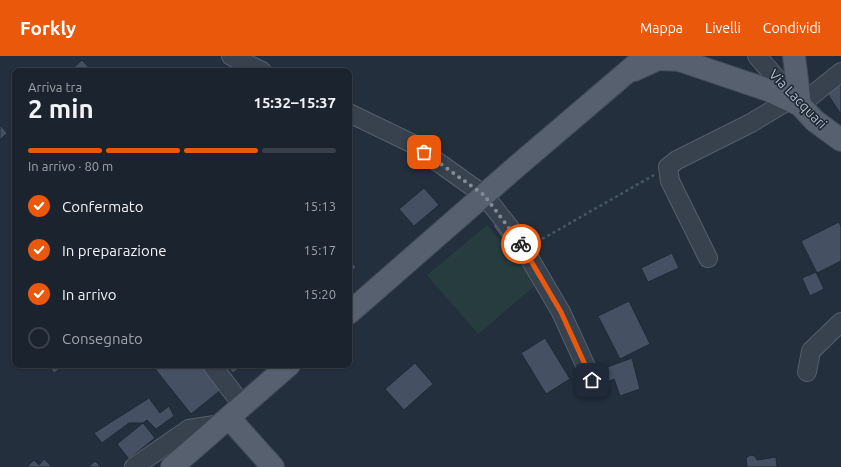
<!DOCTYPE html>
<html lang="it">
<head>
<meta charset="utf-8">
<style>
  :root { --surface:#1b232e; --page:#242b36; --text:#f1f3f6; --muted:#a0a4aa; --line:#39404a; --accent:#ea580c }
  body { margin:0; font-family:Ubuntu,sans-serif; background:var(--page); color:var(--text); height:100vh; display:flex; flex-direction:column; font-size:15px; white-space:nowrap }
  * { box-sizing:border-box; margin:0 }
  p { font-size:13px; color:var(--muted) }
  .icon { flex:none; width:22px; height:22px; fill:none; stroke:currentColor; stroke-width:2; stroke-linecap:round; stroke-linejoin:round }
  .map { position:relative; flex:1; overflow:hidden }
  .details { position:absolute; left:12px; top:12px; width:340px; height:300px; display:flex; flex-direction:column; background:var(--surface); border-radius:8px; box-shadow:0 1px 3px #0004,0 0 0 1px var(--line) }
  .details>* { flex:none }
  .pin { position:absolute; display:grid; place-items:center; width:34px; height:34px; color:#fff; margin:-17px; border-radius:8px; box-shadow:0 2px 6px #0006 }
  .courier { position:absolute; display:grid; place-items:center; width:40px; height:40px; margin:-20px; border:3px solid #ea580c; border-radius:50%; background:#fff; color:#222; box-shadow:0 1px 5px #0007 }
  .summary em { font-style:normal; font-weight:600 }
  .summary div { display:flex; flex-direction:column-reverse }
  .summary { display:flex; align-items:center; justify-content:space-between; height:68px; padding:0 16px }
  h1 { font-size:26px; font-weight:600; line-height:30px }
  .bar { display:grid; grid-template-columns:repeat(4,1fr); gap:6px 4px; align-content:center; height:48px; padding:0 16px }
  .bar i { height:5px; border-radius:3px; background:var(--line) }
  .bar .current { background:var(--accent) }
  .bar p { grid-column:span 4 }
  ol { padding:0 16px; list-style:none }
  li { display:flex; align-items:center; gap:12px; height:44px }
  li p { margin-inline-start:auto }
  li .icon { padding:4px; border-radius:50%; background:var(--accent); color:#fff; stroke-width:4 }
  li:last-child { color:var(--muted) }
  li i { width:22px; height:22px; border:2px solid var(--line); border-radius:50% }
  header { display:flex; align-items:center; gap:24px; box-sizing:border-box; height:56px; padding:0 20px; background:var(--accent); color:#fff }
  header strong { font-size:19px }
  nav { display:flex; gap:22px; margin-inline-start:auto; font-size:14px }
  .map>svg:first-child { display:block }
  .green { fill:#263c3f }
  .building { fill:#455162; stroke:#1f2835 }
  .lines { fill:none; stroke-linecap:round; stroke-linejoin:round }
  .minor-casing { stroke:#565f6c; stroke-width:20 }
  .major-casing { stroke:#414a57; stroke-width:24 }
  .path { stroke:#44595c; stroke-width:2.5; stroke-dasharray:3 3; stroke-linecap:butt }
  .minor { stroke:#38414e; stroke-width:18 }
  .major { stroke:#56606e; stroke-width:22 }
  .done { stroke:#828b98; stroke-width:4; stroke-dasharray:0 7.2 }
  .route { stroke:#ea580c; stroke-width:5 }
  .labels { text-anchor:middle; stroke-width:3; stroke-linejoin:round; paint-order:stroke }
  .street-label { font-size:14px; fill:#b4bcc9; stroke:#1d2633 }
</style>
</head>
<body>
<header>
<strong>Forkly</strong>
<nav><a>Mappa</a><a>Livelli</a><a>Condividi</a></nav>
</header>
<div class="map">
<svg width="841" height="411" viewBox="0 0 841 411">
  <rect width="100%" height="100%" fill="#242f3e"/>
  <path class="green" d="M487 169 537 228 478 278 427 219Z"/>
  <path class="building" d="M82 4 92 15H70Z
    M841 28V57H840L827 37Z
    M0 69 7 77 0 84Z
    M424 132 439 149 414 170 399 153Z
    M497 166 516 192 512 196 493 170Z
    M839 166 841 171V205L817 217 801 185Z
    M672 197 679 212 648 226 641 212Z
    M349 203 356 211 349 218Z
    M816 216 824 233 810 240 802 222Z
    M629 245 650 288 620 303 598 260Z
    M545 282 570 323 546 338 521 297Z
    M632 302 640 333 620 340 614 323 603 328 599 314Z
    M415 307 433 328 404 354 385 333Z
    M48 309H65L54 317Z
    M152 309H203L222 333 191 358Z
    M226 309H244L233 317Z
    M149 342 160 357 169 350 174 360 156 373 147 364 143 367H129L102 387 94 377Z
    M143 367 155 382 129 403 117 388Z
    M750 399 755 400 757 404 776 401 777 411H747L746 402Z
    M44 403 52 411H27L34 404 39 409Z
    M95 405 101 411H88Z"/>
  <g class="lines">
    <g class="minor-casing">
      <path id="minor" d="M231 0 262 15
        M757 0 800 49 841 16
        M349 57 411 87 484 139 517 181 524 193 561 256 592 324
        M708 202 670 125 668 111 677 104 751 67 789 44
        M212 309 243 350
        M807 316 811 295 841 266
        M134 411 189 373 221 368"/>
    </g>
    <g class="major-casing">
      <path id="major" d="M794 0 800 49
        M634 14 658 3 679 4 768 34 800 49 815 65 841 84
        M349 257 516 111 646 0
        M229 362 273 411
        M172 411 289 309"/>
    </g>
    <path class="path" d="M537 186 654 119"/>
    <use href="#minor" class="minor"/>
    <use href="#major" class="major"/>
  </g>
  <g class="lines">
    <path class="done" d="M424 96 484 139 521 188"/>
    <path class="route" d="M521 188 561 256 592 324"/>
  </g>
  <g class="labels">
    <g class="street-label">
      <text transform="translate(798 43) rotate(46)" y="5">Via Lacquari</text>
    </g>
  </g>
</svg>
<div class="pin" style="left:424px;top:96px;background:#ea580c"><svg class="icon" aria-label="bag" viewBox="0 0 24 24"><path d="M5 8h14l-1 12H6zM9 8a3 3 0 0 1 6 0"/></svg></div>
<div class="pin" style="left:592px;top:324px;background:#1f2937"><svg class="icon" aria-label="home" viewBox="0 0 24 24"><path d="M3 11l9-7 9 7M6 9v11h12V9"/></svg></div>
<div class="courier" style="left:521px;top:188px"><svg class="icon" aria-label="bike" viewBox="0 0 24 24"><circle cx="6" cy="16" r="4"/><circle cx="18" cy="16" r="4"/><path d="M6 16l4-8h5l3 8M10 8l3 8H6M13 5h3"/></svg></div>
<section class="details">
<div class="summary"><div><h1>2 min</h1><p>Arriva tra</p></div><em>15:32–15:37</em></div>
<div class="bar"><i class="current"></i><i class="current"></i><i class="current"></i><i></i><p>In arrivo · 80 m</p></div>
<ol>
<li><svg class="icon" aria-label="check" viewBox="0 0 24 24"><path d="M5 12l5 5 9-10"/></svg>Confermato<p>15:13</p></li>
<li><svg class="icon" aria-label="check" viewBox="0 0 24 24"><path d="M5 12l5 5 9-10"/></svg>In preparazione<p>15:17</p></li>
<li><svg class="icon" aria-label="check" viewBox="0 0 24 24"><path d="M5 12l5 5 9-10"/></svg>In arrivo<p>15:20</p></li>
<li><i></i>Consegnato</li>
</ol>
</section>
</div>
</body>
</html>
